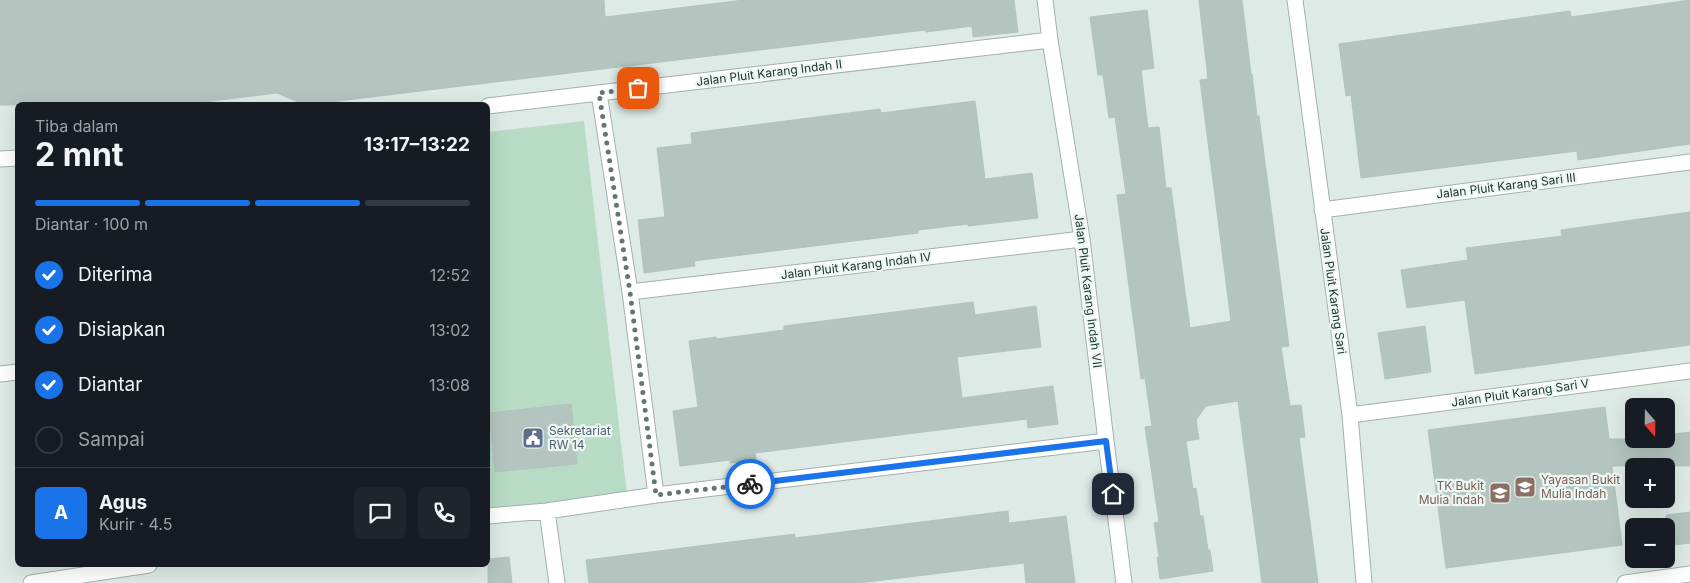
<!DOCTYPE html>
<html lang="id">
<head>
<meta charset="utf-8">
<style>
  :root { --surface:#171b24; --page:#20242c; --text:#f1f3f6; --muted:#9ea1a6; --line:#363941; --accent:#1a73e8 }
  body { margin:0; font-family:Inter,sans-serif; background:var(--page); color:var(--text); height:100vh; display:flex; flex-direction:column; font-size:19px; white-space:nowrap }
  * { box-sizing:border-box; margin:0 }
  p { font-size:16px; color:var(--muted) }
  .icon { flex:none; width:28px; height:28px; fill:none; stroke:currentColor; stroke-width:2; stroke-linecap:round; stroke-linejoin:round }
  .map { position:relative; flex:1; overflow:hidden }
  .sheet { position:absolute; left:15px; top:102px; width:475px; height:465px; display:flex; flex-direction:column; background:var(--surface); border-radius:8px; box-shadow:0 5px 20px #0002 }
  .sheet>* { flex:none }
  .needle { width:32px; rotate:160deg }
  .buttons { position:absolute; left:1625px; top:398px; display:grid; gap:10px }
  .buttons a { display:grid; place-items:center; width:50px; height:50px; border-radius:8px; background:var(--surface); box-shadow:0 5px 20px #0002; font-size:25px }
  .pin { position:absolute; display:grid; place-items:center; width:42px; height:42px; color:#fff; margin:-21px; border-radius:10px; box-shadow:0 2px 8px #0006 }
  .courier { position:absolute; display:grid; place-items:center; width:50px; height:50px; margin:-25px; border:4px solid #1a73e8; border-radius:50%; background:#fff; color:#222; box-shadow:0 1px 6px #0007 }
  .headline em { font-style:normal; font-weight:700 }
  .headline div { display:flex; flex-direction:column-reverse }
  .headline { display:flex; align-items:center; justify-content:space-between; height:85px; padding:0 20px }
  h1 { font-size:32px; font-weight:700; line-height:38px }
  .bar { display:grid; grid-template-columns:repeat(4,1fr); gap:8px 5px; align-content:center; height:60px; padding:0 20px }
  .bar i { height:6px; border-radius:4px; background:var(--line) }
  .bar .selected { background:var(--accent) }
  .bar p { grid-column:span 4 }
  .line { display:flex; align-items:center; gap:12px; padding:0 20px; border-top:1px solid var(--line) }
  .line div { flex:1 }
  .round { display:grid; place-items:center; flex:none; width:52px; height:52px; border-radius:8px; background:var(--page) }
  ol { padding:0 20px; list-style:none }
  li { display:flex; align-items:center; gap:15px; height:55px }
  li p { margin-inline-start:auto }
  li .icon { padding:5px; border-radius:50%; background:var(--accent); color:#fff; stroke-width:4 }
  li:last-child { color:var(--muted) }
  li i { width:28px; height:28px; border:2px solid var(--line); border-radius:50% }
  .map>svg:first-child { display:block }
  .green { fill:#b7dbc5 }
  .building { fill:#b4c4bf; stroke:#b1c3be }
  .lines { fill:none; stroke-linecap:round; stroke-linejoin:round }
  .street-casing { stroke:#a1b1ad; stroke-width:17 }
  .street { stroke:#fff; stroke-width:15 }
  .done { stroke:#627773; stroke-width:5; stroke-dasharray:0 9 }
  .route { stroke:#1a73e8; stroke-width:6 }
  .labels { text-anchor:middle; stroke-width:4.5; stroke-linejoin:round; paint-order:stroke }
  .street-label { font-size:12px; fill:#203935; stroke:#eff7f3 }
  .service-label { font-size:12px; fill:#4e5e75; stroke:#eff7f3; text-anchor:start }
  .education-label { font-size:12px; fill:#785e54; stroke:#eff7f3; text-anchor:start }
</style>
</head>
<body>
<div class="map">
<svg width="1690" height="583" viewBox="0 0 1690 583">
  <rect width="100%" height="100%" fill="#deeae6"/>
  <path class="green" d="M584 121 627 495 488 512V132Z"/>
  <path class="building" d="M0 0H604L605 17 744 0H1014L1018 32 973 37 972 26 926 32 925 30 305 105 277 93 179 105H0Z
    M1199 0H1242L1251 74H1252L1257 116H1259L1289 346 1281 347 1290 406 1301 405 1305 437 1299 438 1318 583H1262L1238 401 1206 406 1196 420 1199 439 1186 441 1193 489 1196 488 1200 516H1203L1208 550H1210L1213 571 1160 579 1157 557H1159L1154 523 1159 522 1145 427 1152 426 1145 378 1141 379 1117 195 1126 194 1115 117 1109 118 1103 75H1098L1090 17 1147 10 1154 68 1141 70 1148 128 1159 127 1166 188H1171L1190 328 1231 321 1200 80 1208 79Z
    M1690 0V144L1578 160 1577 151 1361 178 1351 95 1346 96 1339 44 1570 11 1571 17Z
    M975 101 985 179 1032 173 1038 218 968 226V224L918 230V233L694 261 695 266 644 273 638 220 665 217 657 148 692 144 691 133 880 109 881 113Z
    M1690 212V345L1475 374 1465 300 1407 308 1401 270 1468 260 1466 248 1562 236 1561 230Z
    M973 302 975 315 1036 306 1041 347 957 357 962 398 1053 386 1058 424 1028 428 1027 419 755 453 756 460 730 463V460L680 466 673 411 698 407 689 341 716 337 717 339 784 330V326Z
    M1425 326 1431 372 1385 379 1378 333Z
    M571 404 577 464 495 472 489 413Z
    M1605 407 1609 439H1667V435L1690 432V466H1612L1622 545 1446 568 1428 430Z
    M1008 511 1009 523 1066 516 1075 583H1026L1024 563 859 583H589L586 560 795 534V538Z
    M1690 512V543L1666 546V515Z
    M509 557 512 583H488V559Z"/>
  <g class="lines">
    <g class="street-casing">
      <path id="street" d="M1045 0 1050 40 1082 239 1106 441 1124 583
        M1295 0 1350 415 1364 583
        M599 93 630 292 656 495
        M488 106 1050 40
        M0 159 18 158
        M1322 210 1690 162
        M630 292 1082 239
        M0 374 18 372
        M1350 415 1690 371
        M547 511 557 583
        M488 516 547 511 656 495 1106 441
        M31 583 149 565
        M1625 583 1690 574"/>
    </g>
    <use href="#street" class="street"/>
  </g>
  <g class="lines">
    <path class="done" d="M638 88 599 93 630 292 656 495 750 484"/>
    <path class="route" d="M750 484 1106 441 1113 494"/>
  </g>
  <defs>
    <g id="civic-square" transform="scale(1.125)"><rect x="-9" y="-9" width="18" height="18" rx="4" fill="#5c6f8a" stroke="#eff7f3"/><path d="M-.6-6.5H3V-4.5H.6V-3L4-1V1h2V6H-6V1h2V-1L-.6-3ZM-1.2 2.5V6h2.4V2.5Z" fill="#fff"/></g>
    <g id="school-square" transform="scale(1.125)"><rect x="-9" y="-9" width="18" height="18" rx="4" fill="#8d6e63" stroke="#eff7f3"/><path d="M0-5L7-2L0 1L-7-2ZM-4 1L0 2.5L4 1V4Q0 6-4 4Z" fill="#fff"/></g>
  </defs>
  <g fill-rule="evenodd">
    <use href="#civic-square" x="533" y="438"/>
    <use href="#school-square" x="1525" y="487"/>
    <use href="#school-square" x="1500" y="493"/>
  </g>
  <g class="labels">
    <g class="street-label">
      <text transform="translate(769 73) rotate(-7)" y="4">Jalan Pluit Karang Indah II</text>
      <text transform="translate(1506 186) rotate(-7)" y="4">Jalan Pluit Karang Sari III</text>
      <text transform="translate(856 266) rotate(-7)" y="4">Jalan Pluit Karang Indah IV</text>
      <text transform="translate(1088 291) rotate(83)" y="4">Jalan Pluit Karang Indah VII</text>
      <text transform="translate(1333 291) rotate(82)" y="4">Jalan Pluit Karang Sari</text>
      <text transform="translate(1520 393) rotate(-8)" y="4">Jalan Pluit Karang Sari V</text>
    </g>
    <g class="service-label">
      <text x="549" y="435">Sekretariat<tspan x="549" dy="14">RW 14</tspan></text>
    </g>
    <g class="education-label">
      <text x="1541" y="484">Yayasan Bukit<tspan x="1541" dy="14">Mulia Indah</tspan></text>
      <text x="1484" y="490" text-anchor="end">TK Bukit<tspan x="1484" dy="14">Mulia Indah</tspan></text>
    </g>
  </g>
</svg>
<div class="buttons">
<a><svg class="needle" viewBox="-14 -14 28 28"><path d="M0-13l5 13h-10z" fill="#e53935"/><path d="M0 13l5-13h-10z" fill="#9ea1a6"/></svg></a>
<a>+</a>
<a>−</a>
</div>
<div class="pin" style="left:638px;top:88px;background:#ea580c"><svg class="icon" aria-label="bag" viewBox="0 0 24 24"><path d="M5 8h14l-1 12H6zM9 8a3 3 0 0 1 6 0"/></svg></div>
<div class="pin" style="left:1113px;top:494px;background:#1f2937"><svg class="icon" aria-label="home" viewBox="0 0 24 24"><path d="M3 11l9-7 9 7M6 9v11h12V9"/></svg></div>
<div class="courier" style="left:750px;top:484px"><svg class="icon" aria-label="bike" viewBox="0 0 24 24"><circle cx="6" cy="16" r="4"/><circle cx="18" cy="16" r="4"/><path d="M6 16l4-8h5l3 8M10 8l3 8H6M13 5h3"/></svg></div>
<section class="sheet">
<div class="headline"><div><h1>2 mnt</h1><p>Tiba dalam</p></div><em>13:17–13:22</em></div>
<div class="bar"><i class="selected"></i><i class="selected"></i><i class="selected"></i><i></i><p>Diantar · 100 m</p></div>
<ol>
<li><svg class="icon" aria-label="check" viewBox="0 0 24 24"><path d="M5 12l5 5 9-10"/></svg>Diterima<p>12:52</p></li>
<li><svg class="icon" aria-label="check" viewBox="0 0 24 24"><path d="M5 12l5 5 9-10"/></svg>Disiapkan<p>13:02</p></li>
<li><svg class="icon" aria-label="check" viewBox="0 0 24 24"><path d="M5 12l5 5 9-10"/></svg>Diantar<p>13:08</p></li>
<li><i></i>Sampai</li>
</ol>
<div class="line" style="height:90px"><b class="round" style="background:var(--accent);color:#fff">A</b><div><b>Agus</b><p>Kurir · 4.5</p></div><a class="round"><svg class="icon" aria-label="chat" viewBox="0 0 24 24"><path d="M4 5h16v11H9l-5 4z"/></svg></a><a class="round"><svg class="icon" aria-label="phone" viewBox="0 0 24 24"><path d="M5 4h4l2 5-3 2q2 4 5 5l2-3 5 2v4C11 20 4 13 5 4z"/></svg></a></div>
</section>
</div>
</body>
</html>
